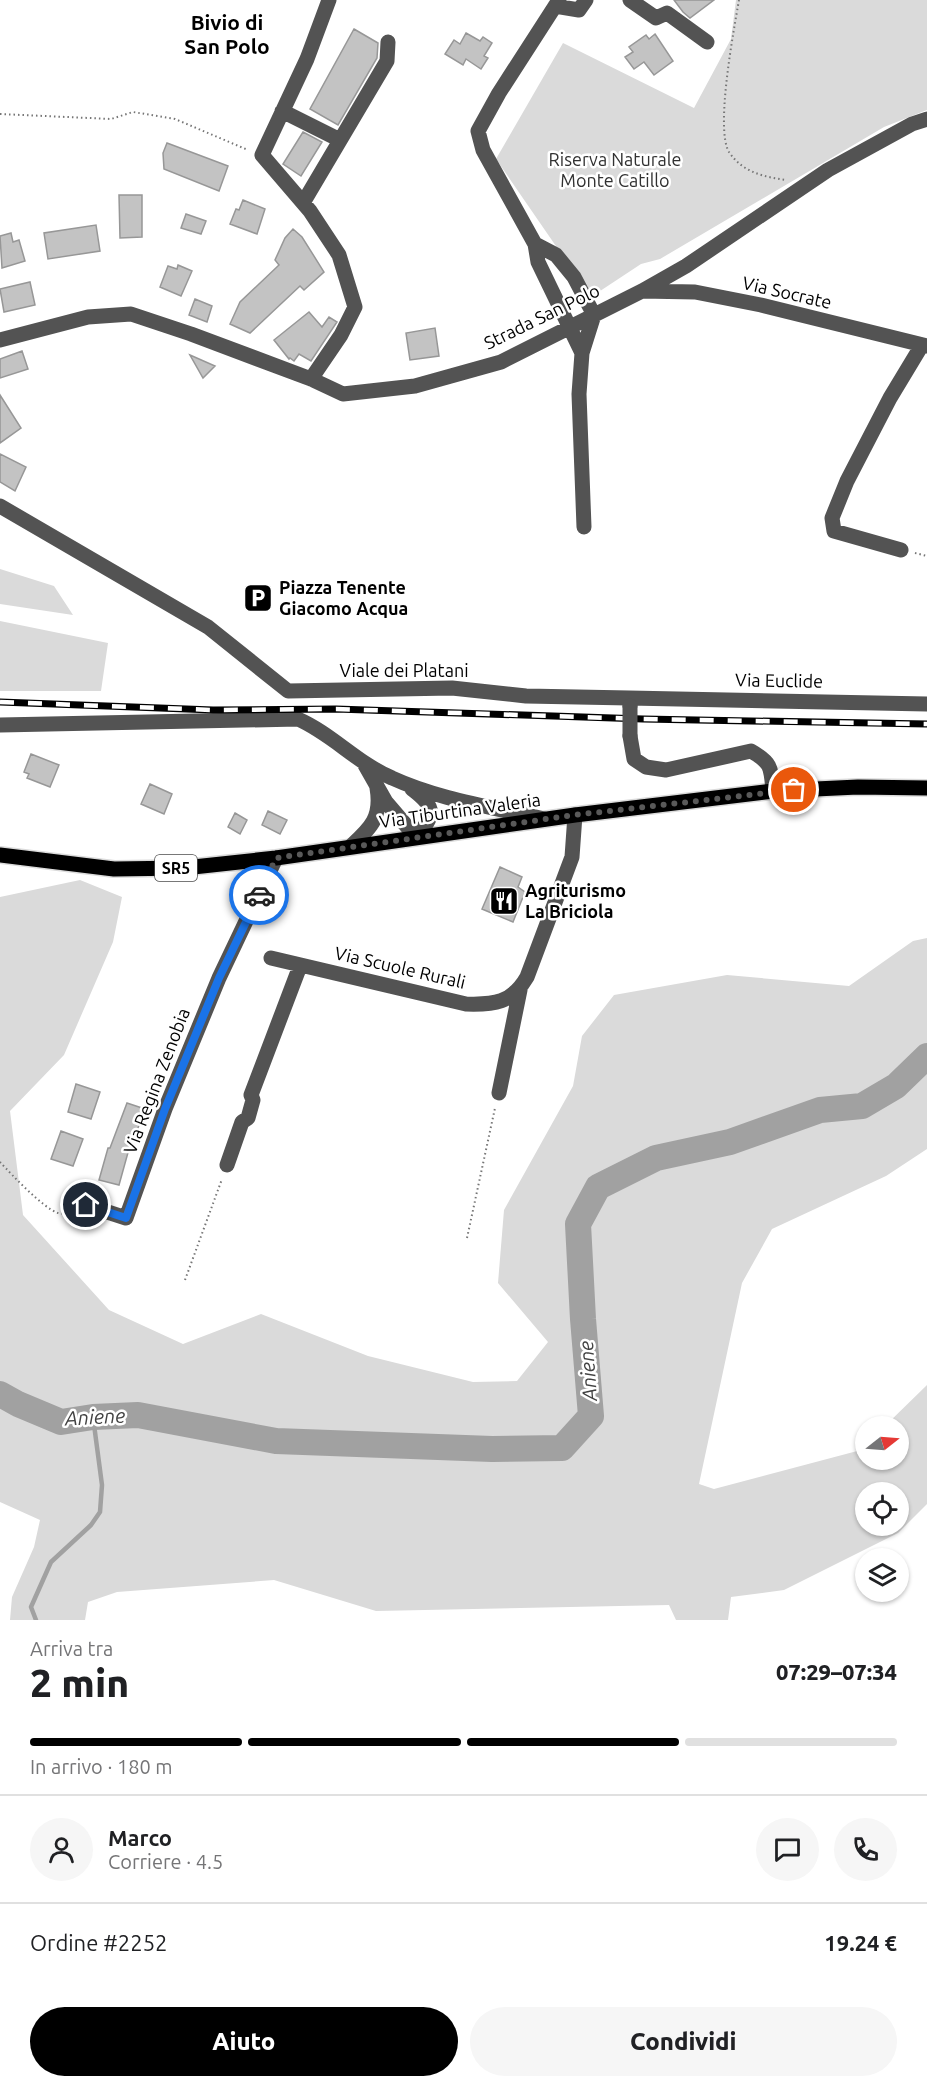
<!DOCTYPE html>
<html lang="it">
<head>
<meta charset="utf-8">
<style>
  :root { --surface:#fff; --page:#f6f6f6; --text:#202124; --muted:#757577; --line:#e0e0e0; --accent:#000 }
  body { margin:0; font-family:Ubuntu,sans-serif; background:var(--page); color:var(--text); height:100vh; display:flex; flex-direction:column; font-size:22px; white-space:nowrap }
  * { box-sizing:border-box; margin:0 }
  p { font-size:20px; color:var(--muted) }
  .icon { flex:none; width:33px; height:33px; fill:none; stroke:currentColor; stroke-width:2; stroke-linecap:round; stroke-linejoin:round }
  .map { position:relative; height:1620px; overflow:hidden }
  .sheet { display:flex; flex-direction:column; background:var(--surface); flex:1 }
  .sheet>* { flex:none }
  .needle { width:39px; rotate:73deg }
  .buttons { position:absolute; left:855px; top:1416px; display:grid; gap:12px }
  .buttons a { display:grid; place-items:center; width:54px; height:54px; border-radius:50%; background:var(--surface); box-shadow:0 2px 4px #0004; font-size:30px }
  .pin { position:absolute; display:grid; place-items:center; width:51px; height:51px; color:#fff; margin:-26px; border:3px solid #fff; border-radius:50%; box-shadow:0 2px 6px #0007 }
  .courier { position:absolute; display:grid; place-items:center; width:60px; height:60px; margin:-30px; border:4px solid #1a73e8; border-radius:50%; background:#fff; color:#222; box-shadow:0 2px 8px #0007 }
  .overview em { font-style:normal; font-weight:800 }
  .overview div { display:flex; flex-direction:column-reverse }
  .overview { display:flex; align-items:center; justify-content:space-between; height:102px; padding:0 30px }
  h1 { font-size:39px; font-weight:800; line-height:45px }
  .bar { display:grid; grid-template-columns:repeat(4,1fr); gap:9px 6px; align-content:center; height:72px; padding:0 30px }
  .bar i { height:8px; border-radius:4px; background:var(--line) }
  .bar .on { background:var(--accent) }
  .bar p { grid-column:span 4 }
  .line { display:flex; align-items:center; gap:15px; padding:0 30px; border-top:2px solid var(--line) }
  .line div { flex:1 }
  .round { display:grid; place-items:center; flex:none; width:63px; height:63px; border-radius:32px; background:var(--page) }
  .cta { display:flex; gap:12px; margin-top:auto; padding:12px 30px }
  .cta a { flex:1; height:69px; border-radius:36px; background:var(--accent); color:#fff; font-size:24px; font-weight:800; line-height:69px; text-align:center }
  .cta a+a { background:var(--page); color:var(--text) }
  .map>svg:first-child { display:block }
  .green { fill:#dadada; fill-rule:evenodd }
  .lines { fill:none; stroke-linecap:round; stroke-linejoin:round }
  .stream { stroke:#a1a1a1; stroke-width:4.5 }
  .river { stroke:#a1a1a1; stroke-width:26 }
  .building { fill:#c3c3c3; stroke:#979797; stroke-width:1.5 }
  .major-casing { stroke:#dbdbdb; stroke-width:18 }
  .path { stroke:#757575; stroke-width:2; stroke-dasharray:1.5 3; stroke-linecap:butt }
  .minor { stroke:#535353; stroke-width:15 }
  .major { stroke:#000; stroke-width:15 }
  .rail-casing { stroke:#000; stroke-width:7 }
  .rail { stroke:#fff; stroke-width:4.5; stroke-dasharray:14; stroke-linecap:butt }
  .minor-bridge { stroke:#535353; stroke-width:15 }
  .done { stroke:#595959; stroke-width:6; stroke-dasharray:0 10.8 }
  .route { stroke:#1a73e8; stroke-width:8 }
  .labels { text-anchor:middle; stroke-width:5; stroke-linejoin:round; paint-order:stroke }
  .shield { fill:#fff; stroke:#4c4c4c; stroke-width:1.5 }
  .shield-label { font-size:16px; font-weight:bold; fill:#000 }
  .park-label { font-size:18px; fill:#313131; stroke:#fff }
  .street-label { font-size:18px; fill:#000; stroke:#fff }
  .poi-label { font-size:18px; font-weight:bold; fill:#000; stroke:#fff; text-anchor:start }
  .water-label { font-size:20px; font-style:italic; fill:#424242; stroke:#fff }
  .quarter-label { font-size:21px; font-weight:bold; fill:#000; stroke:#fff }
</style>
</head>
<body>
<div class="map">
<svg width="927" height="1620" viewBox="0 0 927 1620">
  <rect width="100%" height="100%" fill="#fff"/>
  <path class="green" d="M736 0H927V110L884 127 660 259 641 264 591 297 496 159 563 43 694 108 731 39Z
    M0 569 54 586 73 615 0 604Z
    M0 621 108 643 101 691H0Z
    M80 880 122 897 113 942 64 1055 10 1111 23 1215 109 1310 183 1344 261 1314 368 1356 473 1382 517 1381 548 1342 498 1283 504 1210 573 1086 582 1036 614 995 727 975 849 986 913 941 927 938V1149L886 1176 772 1229 742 1283 699 1484 714 1489 861 1450 865 1445 866 1460H898V1426H885L927 1385V1504L898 1533 784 1590 731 1597 728 1620H676L669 1605 376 1611 274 1580 117 1592 88 1602 85 1620H10L12 1597 34 1547 40 1520 0 1502V897ZM866 1492H898V1526H866Z"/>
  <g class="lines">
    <path class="stream" d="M36 1620 31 1607 51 1562 91 1525 100 1512 102 1485 93 1417"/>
    <path class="river" d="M0 1394 18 1404 61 1422 93 1417 138 1415 276 1441 492 1449 562 1448 591 1416 583 1319 578 1224 598 1187 656 1158 730 1142 820 1110 862 1106 896 1086 927 1056"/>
  </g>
  <path class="building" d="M674 0H714L690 18 683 12Z
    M354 29 378 43 377 58 338 125 310 109Z
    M466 33 480 41 483 37 492 43 484 56 488 58 481 69 466 59 463 65 445 54 454 40 460 44Z
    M655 34 673 61 654 75 644 62 634 69 625 57 633 52 629 47 646 35 649 39Z
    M303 132 322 142 301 176 283 164Z
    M167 143 228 166 219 191 164 169 163 153Z
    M119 195H142V237L120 238Z
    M243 200 265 209 257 234 230 224 236 209 239 210Z
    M186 214 206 221 201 234 181 228Z
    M96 225 100 251 48 259 44 233Z
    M293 229 302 237 324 272 304 290 300 286 250 333 230 324 240 302 279 265 275 260 285 238Z
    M11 233 13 242 19 240 25 261 2 268 0 236Z
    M178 265 192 271 181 296 160 287 168 266 177 269Z
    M30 282 35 305 4 312 0 289Z
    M195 299 212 306 207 322 189 315Z
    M309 312 322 327 329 317 337 322 311 361 299 354 294 361 290 358 289 359 274 340Z
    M435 328 439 356 410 360 406 333Z
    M22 351 28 369 0 378V359Z
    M190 355 215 366 203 378Z
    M0 395 21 428 0 443Z
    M0 454 26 467 15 491 0 482Z
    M31 754 59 765 50 787 27 778 29 774 24 772Z
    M150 784 172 794 164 814 141 804Z
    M268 811 287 820 280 834 262 825Z
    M235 813 247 820 240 834 228 827Z
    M500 867 522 877 518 887 525 892 513 922 482 909Z
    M76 1084 100 1092 91 1119 68 1112Z
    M127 1103 145 1109 134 1139 132 1138 119 1185 99 1180 108 1148H110Z
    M61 1131 83 1139 73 1166 51 1159Z"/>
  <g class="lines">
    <g class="major-casing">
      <path id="major" d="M0 855 114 869 184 868 276 858 575 815 773 791 858 787 927 788"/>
    </g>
    <path class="path" d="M739 0C734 29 715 129 729 152 742 172 764 177 786 180
      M0 114 111 119 133 112 175 119 248 150
      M915 553 927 556
      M0 1162C12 1175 43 1208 58 1213 63 1214 68 1214 72 1211
      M467 1238 495 1108
      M185 1280 222 1179"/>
    <path class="minor" d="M559 0 499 93 478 131 483 150 535 244 538 262 582 353
      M630 0 656 18 667 13 707 42
      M555 6 579 10 586 0
      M282 111 340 140
      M303 203 387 61 388 42
      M535 244 556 255 574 277 594 315 582 353 579 394 584 527
      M642 291 695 292 761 305 927 346
      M0 340 88 317 131 314 191 334 311 379 343 394 415 386 501 362 642 291 686 266 828 170 912 124 927 119
      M311 379 341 335 355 307 339 255 310 211 262 155 307 59 329 0
      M0 506 208 627 288 691 452 688 526 696 629 698 630 706
      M901 550 834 531 832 518 847 481 890 398 922 345
      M629 698 927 704
      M0 725 298 719C332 734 357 763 392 778 440 800 493 807 544 819
      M630 736 634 759 646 767 666 770 751 751C772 763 771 768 773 791
      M365 765 386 802 416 837C435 815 437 808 412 789
      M351 846C371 828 382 817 377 788
      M271 958 466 1004C494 1005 512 1003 527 977L572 857 575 815
      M499 1093 520 990
      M227 1165 242 1122 248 1118 253 1100 251 1095 300 966
      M86 1205 126 1218 165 1109 219 978 276 858"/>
    <use href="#major" class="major"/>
    <g class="rail-casing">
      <path id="rail" d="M0 702 213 710 336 709 643 719 927 724"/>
    </g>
    <use href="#rail" class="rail"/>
    <path class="minor-bridge" d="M630 736V706"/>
  </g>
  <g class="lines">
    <path class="done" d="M259 895 276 858 574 815 794 790"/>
    <path class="route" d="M86 1205 126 1218 165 1109 219 978 259 895"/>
  </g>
  <defs>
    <g id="parking-square" transform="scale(1.5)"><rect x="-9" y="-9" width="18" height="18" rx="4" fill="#000" stroke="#fff"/><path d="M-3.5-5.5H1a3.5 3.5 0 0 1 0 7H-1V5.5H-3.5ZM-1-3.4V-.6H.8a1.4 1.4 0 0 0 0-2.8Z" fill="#fff"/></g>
    <g id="restaurant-square" transform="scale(1.5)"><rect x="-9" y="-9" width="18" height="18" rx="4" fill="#000" stroke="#fff"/><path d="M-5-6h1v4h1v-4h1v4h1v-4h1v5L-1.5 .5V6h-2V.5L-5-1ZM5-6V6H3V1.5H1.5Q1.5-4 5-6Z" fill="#fff"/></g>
  </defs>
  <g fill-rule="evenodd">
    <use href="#parking-square" x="258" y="598"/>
    <use href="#restaurant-square" x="504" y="901"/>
  </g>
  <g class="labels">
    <rect class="shield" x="155" y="855" width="42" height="26" rx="4.5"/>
    <g class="shield-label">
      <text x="176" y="874">SR5</text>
    </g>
    <g class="park-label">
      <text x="615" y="166">Riserva Naturale<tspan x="615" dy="21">Monte Catillo</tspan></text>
    </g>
    <g class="street-label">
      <text transform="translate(787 293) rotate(13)" y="6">Via Socrate</text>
      <text transform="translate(542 317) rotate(-26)" y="6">Strada San Polo</text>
      <text x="404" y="677">Viale dei Platani</text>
      <text transform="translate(779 681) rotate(1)" y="6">Via Euclide</text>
      <text transform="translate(460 811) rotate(-8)" y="6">Via Tiburtina Valeria</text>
      <text transform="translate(400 968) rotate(13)" y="6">Via Scuole Rurali</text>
      <text transform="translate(157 1081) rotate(-69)" y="6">Via Regina Zenobia</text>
    </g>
    <g class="poi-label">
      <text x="279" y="594">Piazza Tenente<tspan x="279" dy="21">Giacomo Acqua</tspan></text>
      <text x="525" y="897">Agriturismo<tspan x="525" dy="21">La Briciola</tspan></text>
    </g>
    <g class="water-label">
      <text transform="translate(588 1371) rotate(-94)" y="7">Aniene</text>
      <text transform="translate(95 1417) rotate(-3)" y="7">Aniene</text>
    </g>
    <g class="quarter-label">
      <text x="227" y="30">Bivio di<tspan x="227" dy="24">San Polo</tspan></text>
    </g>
  </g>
</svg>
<div class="buttons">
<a><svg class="needle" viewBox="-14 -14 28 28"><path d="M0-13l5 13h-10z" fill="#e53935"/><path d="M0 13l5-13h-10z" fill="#757577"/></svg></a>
<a><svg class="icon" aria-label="locate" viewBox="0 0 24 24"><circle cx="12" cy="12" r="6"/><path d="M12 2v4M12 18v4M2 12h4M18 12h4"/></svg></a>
<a><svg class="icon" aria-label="layers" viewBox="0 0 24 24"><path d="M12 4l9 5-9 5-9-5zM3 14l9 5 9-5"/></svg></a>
</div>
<div class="pin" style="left:794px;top:790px;background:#ea580c"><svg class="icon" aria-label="bag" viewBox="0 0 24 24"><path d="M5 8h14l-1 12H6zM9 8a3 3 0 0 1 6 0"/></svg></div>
<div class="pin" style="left:86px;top:1205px;background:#1f2937"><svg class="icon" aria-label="home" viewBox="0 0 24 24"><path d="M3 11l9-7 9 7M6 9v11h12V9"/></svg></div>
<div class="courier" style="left:259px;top:895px"><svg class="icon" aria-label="car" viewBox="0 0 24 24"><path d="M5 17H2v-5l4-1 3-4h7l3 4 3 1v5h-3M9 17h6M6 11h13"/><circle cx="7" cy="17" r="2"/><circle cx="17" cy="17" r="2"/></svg></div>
</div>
<section class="sheet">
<div class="overview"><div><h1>2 min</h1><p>Arriva tra</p></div><em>07:29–07:34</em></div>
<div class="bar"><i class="on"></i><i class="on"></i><i class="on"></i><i></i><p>In arrivo · 180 m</p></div>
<div class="line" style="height:108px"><a class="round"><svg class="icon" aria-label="person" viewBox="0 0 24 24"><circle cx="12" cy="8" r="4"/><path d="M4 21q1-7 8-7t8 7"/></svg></a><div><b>Marco</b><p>Corriere · 4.5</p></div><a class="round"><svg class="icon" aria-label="chat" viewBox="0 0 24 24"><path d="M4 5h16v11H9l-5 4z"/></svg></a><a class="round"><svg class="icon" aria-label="phone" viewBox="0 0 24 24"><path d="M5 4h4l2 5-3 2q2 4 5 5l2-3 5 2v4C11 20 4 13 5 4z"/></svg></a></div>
<div class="line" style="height:78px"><div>Ordine #2252</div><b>19.24 €</b></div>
<div class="cta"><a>Aiuto</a><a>Condividi</a></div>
</section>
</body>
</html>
